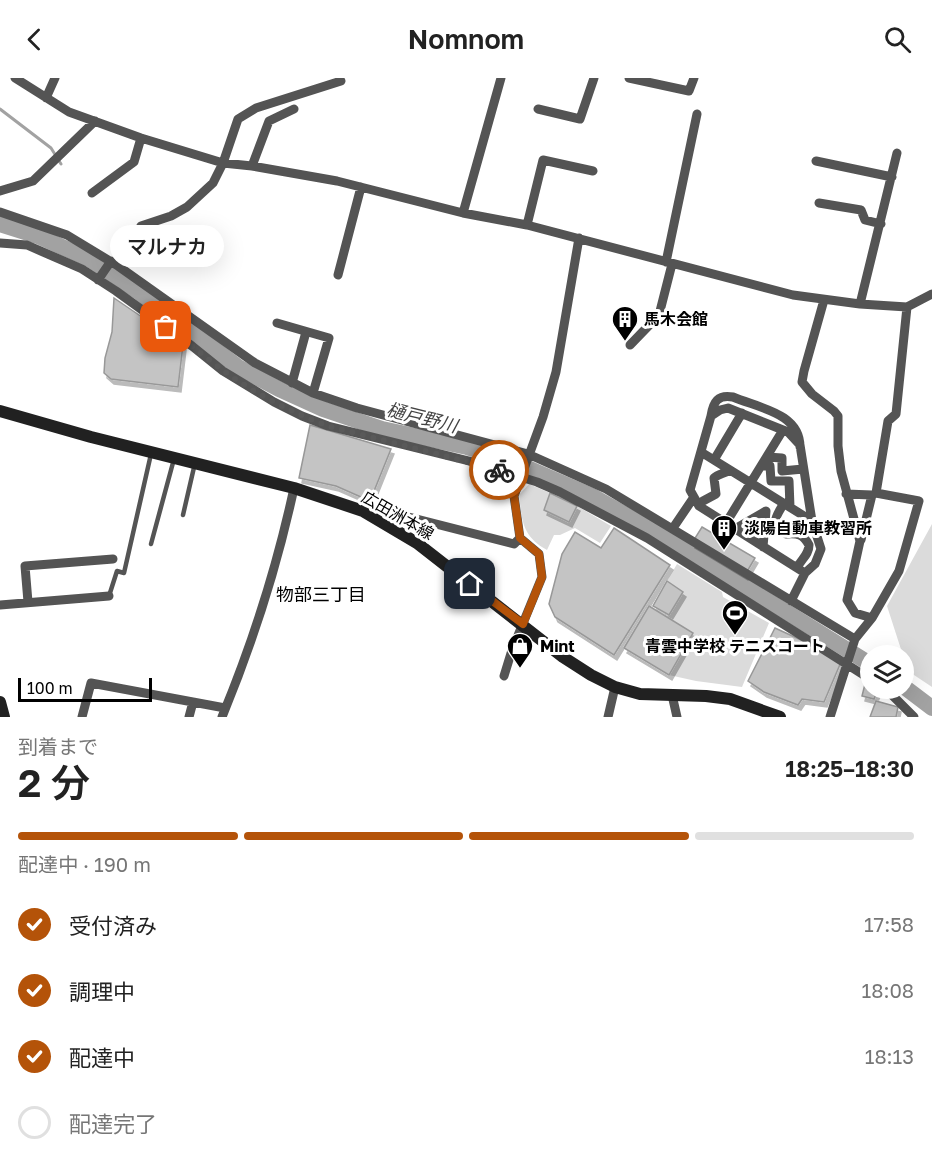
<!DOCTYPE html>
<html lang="ja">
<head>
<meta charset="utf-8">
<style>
  :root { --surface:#fff; --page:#f6f6f6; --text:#222; --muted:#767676; --line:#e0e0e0; --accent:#b45309 }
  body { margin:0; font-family:"Golos Text","Noto Sans JP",sans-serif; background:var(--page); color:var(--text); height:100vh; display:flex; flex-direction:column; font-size:22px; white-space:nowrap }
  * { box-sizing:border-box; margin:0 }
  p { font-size:20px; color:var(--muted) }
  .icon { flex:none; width:33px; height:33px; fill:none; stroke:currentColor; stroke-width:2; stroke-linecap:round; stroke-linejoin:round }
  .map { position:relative; height:639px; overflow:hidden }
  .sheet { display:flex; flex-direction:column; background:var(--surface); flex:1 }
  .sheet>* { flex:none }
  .controls { position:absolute; left:860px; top:567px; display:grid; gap:12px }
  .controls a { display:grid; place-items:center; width:54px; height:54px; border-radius:50%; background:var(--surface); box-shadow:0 6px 24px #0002; font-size:30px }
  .scale { position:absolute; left:18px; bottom:15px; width:134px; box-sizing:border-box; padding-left:6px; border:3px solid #000; border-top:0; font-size:16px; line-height:21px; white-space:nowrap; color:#000; -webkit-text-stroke:4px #fff; paint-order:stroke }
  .pin { position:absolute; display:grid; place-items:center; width:51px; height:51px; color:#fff; margin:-26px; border-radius:12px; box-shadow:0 3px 9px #0006 }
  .courier { position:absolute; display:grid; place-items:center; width:60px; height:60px; margin:-30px; border:4px solid #b45309; border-radius:50%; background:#fff; color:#222; box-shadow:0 2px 8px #0007 }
  .bubble { position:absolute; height:42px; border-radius:21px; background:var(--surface); box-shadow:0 6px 24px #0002; font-size:20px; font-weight:600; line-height:42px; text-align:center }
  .head em { font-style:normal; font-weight:600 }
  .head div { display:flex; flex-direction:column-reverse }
  .head { display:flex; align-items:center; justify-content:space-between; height:102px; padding:0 18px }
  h1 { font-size:39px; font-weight:600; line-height:45px }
  .bar { display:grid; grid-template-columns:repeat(4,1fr); gap:9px 6px; align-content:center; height:72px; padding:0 18px }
  .bar i { height:8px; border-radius:4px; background:var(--line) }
  .bar .current { background:var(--accent) }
  .bar p { grid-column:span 4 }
  ol { padding:0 18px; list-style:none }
  li { display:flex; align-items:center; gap:18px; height:66px }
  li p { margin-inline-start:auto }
  li .icon { padding:6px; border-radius:50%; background:var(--accent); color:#fff; stroke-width:4 }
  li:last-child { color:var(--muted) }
  li i { width:33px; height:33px; border:3px solid var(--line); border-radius:50% }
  header { display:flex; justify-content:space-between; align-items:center; height:78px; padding:0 18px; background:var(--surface); font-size:27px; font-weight:600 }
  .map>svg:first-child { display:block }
  .green { fill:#dbdbdb }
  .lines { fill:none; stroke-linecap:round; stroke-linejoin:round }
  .stream { stroke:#a2a2a2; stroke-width:3 }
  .river { stroke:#a2a2a2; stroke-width:16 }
  .building { fill:#c4c4c4; stroke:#989898; stroke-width:1.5; filter:url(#shadow) }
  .lane { stroke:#545454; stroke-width:4.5 }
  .street { stroke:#545454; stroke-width:9 }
  .secondary { stroke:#212121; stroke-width:12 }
  .done { stroke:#595959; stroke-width:6; stroke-dasharray:0 10.8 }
  .route { stroke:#b45309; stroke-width:8 }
  .labels { text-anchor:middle; stroke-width:6; stroke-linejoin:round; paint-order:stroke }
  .poi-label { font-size:16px; font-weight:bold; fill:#000; stroke:#fff; text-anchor:start }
  .street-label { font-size:16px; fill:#000; stroke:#fff }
  .water-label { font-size:18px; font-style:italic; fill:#434343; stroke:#fff }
  .neighbourhood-label { font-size:18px; fill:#000; stroke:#fff }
</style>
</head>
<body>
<header><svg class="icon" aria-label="back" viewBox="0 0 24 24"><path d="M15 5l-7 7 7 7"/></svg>Nomnom<svg class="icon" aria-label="search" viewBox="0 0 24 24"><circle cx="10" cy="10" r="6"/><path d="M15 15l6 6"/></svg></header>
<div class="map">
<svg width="932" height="639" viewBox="0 0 932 639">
  <defs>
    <filter id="shadow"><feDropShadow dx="3" dy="5" stdDeviation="0" flood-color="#0004"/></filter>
  </defs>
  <rect width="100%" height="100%" fill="#fff"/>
  <path class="green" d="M529 406 550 415 544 432 568 444 577 428 611 448 600 465 575 450 560 457H554L547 472C522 458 522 443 519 417Z
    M932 446V609L908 593 887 528Z
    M677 486 722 514 723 519 769 545 742 609 696 603 669 597 667 539 683 515 667 503Z"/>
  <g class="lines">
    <path class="stream" d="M0 31 51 70 61 86"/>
    <path class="river" d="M0 146 38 158 91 182 139 214 238 289 279 311 323 331 382 351 467 369 507 381 592 418 672 463 870 586
      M903 608 932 630"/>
  </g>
  <path class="building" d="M114 220 183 267 178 309 111 301 104 295 105 280 112 254Z
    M310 347 391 371 370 423 336 408 299 400Z
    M550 415 577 428 569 444 544 432Z
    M702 449 755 480 745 497 692 465Z
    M614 450 670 487 614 577 555 539 549 526 562 476 575 454 601 470Z
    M667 503 683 514 669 537 653 528Z
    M649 528 693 555 669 597 624 570Z
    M775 550 825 573 841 584 824 624 802 621 798 627 764 614 748 603Z
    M865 606 870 608V610L878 611 874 621 862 618Z
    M876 623 898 629 896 639H870Z"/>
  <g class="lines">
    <path class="lane" d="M183 437 195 385
      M151 466 174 381
      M109 518 117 493 124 495 151 376"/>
    <path class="street" d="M15 0 69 34 141 60 223 85 252 88 337 103 463 135 527 147 793 217 860 226 907 229 932 216
      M629 0 689 13 694 0
      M46 20 55 0
      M538 31 580 41 594 0
      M816 83 892 99
      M252 88 269 43 294 31
      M0 113 33 103 95 43
      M92 115 134 84 141 60
      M819 125 861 132 865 142 881 146
      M0 134 67 157 118 188 255 285 313 315 357 330 528 376 606 411 855 561
      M463 135 501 0
      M527 147 543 82 593 93
      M0 165 27 167 82 191 116 213 192 268 223 293 274 324 302 338 328 348 469 383 537 404 560 414 647 460 870 601
      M666 184 697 36
      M118 188 141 148 171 138 187 129 213 105 223 85 238 41 256 30 341 3
      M338 197 361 109
      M98 202 111 183
      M824 222 804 293 802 304 812 316 834 333 838 338V368L841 393 860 463 847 522 855 535 872 540
      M860 226 897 75
      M277 245 329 260 313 315
      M630 267 659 237 672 186
      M292 305 306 254
      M711 338C713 324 718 316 733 319 759 330 800 335 800 369
      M701 374 812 443
      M767 379 782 380V393L803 391
      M714 382 742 335
      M761 388H770L771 403H789L790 429
      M846 416 872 417
      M784 425C776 439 769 445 786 456 798 455 803 456 809 467 809 477 801 481 797 490
      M699 428 703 423 716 416 714 400C719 395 725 396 729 392
      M363 433 377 431 514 466 520 460
      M726 445 783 352
      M673 450 694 419
      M735 451 766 433 763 469
      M861 462 872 417 876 415 888 343 896 336 907 229
      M791 523 805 495 815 486 821 471 812 443 800 367 788 354 728 330 720 332 711 338 690 412 699 428 805 495
      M28 524 25 488 113 481
      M0 527 109 518
      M504 598 512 572 542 499 539 476 520 460 514 418 543 339 556 294 579 160
      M885 610 914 639
      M672 617 677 639
      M82 639 91 605 225 630
      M189 639 193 624
      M222 639C253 564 277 489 294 410
      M608 639 615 609
      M830 639 855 561 872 540 899 493 919 423 876 415"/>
    <path class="secondary" d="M0 333 91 359 294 410 363 433 417 465 563 579 591 597 615 609 640 616 706 618 730 621 780 639
      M0 624 4 639"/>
  </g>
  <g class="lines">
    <path class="done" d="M166 249C185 262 203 277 221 291 253 315 291 334 328 348L499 392"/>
    <path class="route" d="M470 506 523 546 542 499 539 476 520 460 514 418 521 400 499 392"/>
  </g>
  <defs>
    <g id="building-pin" transform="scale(1.35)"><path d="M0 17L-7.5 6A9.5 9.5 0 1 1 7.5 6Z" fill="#000" stroke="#fff"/><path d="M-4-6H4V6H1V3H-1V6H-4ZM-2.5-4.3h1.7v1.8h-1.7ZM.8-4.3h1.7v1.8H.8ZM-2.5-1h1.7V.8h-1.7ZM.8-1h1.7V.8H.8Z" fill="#fff"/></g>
    <g id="stadium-pin" transform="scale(1.35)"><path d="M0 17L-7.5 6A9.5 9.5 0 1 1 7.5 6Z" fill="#000" stroke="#fff"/><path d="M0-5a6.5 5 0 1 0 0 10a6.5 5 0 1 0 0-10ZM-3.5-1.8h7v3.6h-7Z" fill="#fff"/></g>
    <g id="shop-pin" transform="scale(1.35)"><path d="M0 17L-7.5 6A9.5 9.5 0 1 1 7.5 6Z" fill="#000" stroke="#fff"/><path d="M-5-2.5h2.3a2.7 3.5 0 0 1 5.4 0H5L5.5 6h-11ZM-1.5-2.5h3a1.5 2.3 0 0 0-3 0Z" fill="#fff"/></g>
  </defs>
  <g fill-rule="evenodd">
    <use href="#building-pin" x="625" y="241"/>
    <use href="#building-pin" x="724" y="450"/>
    <use href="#stadium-pin" x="735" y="535"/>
    <use href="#shop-pin" x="520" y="568"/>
  </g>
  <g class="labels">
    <g class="poi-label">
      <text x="644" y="247">馬木会館</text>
      <text x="744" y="456">淡陽自動車教習所</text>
      <text x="540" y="574">Mint</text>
      <text x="735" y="574" text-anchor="middle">青雲中学校 テニスコート</text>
    </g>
    <g class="street-label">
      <text transform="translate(398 437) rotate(30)" y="6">広田洲本線</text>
    </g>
    <g class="water-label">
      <text transform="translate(422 340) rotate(14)" y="6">樋戸野川</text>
    </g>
    <g class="neighbourhood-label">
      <text x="321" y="523">物部三丁目</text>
    </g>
  </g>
</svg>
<div class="controls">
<a><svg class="icon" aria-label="layers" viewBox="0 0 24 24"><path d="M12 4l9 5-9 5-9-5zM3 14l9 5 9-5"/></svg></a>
</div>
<div class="scale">100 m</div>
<div class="pin" style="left:166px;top:249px;background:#ea580c"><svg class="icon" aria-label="bag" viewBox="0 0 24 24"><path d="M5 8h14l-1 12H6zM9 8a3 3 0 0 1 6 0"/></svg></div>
<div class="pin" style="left:470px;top:506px;background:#1f2937"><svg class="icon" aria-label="home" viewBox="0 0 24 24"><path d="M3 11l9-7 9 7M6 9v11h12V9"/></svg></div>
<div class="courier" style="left:499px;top:392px"><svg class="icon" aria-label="bike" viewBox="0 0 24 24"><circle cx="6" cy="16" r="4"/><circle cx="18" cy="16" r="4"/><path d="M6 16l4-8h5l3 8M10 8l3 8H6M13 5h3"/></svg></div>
<div class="bubble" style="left:110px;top:147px;width:114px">マルナカ</div>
</div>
<section class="sheet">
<div class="head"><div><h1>2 分</h1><p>到着まで</p></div><em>18:25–18:30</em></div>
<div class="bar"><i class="current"></i><i class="current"></i><i class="current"></i><i></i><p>配達中 · 190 m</p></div>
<ol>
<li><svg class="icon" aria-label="check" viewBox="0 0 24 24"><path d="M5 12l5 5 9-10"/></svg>受付済み<p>17:58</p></li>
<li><svg class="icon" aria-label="check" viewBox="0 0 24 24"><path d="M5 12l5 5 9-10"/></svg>調理中<p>18:08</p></li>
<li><svg class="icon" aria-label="check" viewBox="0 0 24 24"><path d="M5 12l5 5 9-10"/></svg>配達中<p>18:13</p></li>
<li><i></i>配達完了</li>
</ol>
</section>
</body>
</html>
